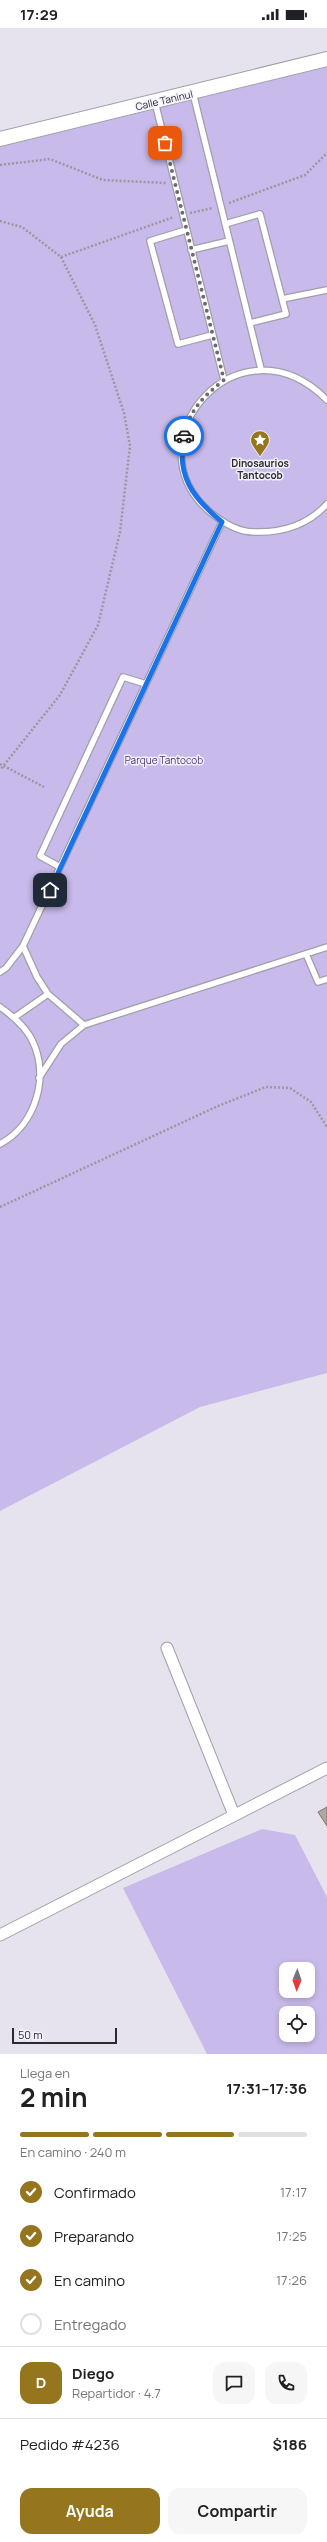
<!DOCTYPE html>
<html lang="es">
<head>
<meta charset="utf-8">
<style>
  :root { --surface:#fff; --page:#f6f6f6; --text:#202124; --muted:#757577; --line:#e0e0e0; --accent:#95751d }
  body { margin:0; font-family:Manrope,sans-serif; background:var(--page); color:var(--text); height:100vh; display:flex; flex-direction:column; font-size:15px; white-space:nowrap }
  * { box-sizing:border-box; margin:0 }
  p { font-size:13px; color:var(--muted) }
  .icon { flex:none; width:22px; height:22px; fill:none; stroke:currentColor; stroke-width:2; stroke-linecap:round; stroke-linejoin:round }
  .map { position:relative; height:2026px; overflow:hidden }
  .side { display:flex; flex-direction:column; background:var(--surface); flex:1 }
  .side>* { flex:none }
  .needle { width:26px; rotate:182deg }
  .tools { position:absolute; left:279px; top:1934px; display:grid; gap:8px }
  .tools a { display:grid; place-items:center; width:36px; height:36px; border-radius:8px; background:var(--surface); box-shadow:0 2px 6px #0003; font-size:20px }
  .scale { position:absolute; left:12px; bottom:10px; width:105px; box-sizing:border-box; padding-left:4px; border:2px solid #2b2a2e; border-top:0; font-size:11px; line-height:14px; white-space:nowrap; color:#2b2a2e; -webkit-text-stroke:3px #f3f1fb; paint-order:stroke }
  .pin { position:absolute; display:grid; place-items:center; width:34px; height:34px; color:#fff; margin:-17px; border-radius:8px; box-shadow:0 2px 6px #0006 }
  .courier { position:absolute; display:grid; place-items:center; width:40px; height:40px; margin:-20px; border:3px solid #1a73e8; border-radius:50%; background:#fff; color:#222; box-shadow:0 1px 5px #0007 }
  .headline em { font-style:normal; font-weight:700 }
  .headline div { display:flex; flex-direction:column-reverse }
  .headline { display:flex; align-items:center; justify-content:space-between; height:68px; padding:0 20px }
  h1 { font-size:26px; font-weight:700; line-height:30px }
  .bar { display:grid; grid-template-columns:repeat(4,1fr); gap:6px 4px; align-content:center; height:48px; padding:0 20px }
  .bar i { height:5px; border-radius:3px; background:var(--line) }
  .bar .on { background:var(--accent) }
  .bar p { grid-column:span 4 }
  .line { display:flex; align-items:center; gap:10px; padding:0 20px; border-top:1px solid var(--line) }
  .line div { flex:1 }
  .round { display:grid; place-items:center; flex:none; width:42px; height:42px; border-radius:12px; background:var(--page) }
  ol { padding:0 20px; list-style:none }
  li { display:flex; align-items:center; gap:12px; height:44px }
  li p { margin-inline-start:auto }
  li .icon { padding:4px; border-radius:50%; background:var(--accent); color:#fff; stroke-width:4 }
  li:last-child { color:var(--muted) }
  li i { width:22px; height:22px; border:2px solid var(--line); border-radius:50% }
  .action { display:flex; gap:8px; margin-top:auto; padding:8px 20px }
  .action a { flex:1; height:46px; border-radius:12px; background:var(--accent); color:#fff; font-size:16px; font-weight:700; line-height:46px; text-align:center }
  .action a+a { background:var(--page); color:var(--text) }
  .status { display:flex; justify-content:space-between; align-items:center; height:28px; padding:0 20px; background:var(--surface); direction:ltr }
  .status svg { height:11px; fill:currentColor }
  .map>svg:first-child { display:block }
  .green { fill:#c8baea; fill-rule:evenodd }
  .building { fill:#ada99f; stroke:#7a766d }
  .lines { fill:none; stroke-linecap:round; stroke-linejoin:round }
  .service-casing { stroke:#a19ea8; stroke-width:8 }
  .minor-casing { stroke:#a19ea8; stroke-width:13 }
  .tertiary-casing { stroke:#a19ea8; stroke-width:16 }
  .path { stroke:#9a98a0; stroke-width:2.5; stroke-dasharray:2 2; stroke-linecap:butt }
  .service { stroke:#fff; stroke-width:5.5 }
  .minor { stroke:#fff; stroke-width:11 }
  .tertiary { stroke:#fff; stroke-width:14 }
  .done { stroke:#6c6b71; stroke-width:4; stroke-dasharray:0 7.2 }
  .route { stroke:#1a73e8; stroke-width:5 }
  .labels { text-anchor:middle; stroke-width:3; stroke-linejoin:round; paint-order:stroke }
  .street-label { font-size:10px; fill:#2b2a2e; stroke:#f3f1fb }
  .poi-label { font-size:10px; font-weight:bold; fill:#2b2a2e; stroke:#f3f1fb }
  .park-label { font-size:10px; fill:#4f327c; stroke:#f3f1fb }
</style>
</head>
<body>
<div class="status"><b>17:29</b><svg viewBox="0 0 49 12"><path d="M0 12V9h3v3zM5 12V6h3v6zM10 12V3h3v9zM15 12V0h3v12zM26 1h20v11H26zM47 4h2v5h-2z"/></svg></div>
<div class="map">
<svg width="327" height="2026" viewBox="0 0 327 2026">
  <rect width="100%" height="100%" fill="#e6e3ee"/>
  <path class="green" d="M327 39V1345L200 1379 0 1483V119Z
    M262 1801 295 1807 327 1869V2026H207L123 1860ZM286 1941H308V1963H286ZM286 1985H308V2007H286Z"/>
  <path class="building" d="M327 1779V1798L318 1784Z"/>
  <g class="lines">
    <g class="service-casing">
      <path id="service" d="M193 65 261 341
        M155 74 224 352
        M225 196 260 186 286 286 250 295
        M186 202 150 213 178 316 212 307
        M191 222 229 213
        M282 271 327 262
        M327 372C239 284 128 413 210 484 222 494 238 504 254 504 282 505 307 498 327 476
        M60 839 40 828 123 649 146 656
        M23 918 37 949 48 966 84 997
        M306 926 318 954 327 951
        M0 944 6 940 23 918 222 494
        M0 979C13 988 25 998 32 1012 50 1048 36 1097 0 1116
        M15 989 48 966
        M39 1050 61 1016 84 997 327 919"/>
    </g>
    <g class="minor-casing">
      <path id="minor" d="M167 1620 234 1787
        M0 1907 327 1740"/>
    </g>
    <g class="tertiary-casing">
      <path id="tertiary" d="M0 111 327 31"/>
    </g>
    <path class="path" d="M0 137 50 131 103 152 166 155
      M229 175 305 147 327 125
      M190 185 213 180
      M0 193 22 199 61 229 95 297 124 385 130 418 120 504 98 597 60 667 0 742
      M61 229 174 189
      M0 736 44 759
      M0 1179 218 1078 266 1059 290 1060 311 1074 327 1099"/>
    <use href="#service" class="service"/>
    <use href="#minor" class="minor"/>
    <use href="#tertiary" class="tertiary"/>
  </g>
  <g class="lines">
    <path class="done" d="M165 115 224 352C204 368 189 382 184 408"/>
    <path class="route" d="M50 862 222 494C193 470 176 448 184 408"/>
  </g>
  <defs>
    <g id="sight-pin" transform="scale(1)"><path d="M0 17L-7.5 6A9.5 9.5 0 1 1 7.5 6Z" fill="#95751d" stroke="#f3f1fb"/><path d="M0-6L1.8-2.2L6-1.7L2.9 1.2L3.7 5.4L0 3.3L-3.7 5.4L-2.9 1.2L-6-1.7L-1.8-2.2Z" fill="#fff"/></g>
  </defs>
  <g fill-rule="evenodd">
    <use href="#sight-pin" x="260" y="412"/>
  </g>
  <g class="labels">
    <g class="street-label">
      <text transform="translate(164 72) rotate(-13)" y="4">Calle Taninul</text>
    </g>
    <g class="poi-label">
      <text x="260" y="439">Dinosaurios<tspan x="260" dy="12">Tantocob</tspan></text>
    </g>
    <g class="park-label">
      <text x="164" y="736">Parque Tantocob</text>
    </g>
  </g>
</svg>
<div class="tools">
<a><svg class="needle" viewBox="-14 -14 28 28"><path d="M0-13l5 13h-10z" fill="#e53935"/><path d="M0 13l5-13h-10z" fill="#757577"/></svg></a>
<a><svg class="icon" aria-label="locate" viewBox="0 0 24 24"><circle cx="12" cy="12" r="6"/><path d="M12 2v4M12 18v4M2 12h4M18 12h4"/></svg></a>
</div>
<div class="scale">50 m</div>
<div class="pin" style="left:165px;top:115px;background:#ea580c"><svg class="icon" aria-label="bag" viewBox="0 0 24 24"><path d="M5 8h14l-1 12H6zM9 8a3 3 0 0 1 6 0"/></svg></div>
<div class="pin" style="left:50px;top:862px;background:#1f2937"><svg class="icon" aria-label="home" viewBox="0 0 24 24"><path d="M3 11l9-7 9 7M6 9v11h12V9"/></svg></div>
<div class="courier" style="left:184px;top:408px"><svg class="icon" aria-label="car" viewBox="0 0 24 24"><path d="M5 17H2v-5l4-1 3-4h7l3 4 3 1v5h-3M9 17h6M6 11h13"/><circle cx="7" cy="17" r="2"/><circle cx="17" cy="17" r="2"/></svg></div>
</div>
<section class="side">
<div class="headline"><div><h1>2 min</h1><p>Llega en</p></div><em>17:31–17:36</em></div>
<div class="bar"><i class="on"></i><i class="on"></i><i class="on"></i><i></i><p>En camino · 240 m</p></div>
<ol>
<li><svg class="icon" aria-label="check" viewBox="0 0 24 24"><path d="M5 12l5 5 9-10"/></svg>Confirmado<p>17:17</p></li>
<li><svg class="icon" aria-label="check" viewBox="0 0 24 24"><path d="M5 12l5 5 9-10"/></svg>Preparando<p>17:25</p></li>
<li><svg class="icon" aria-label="check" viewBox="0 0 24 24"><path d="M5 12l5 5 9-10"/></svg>En camino<p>17:26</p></li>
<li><i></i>Entregado</li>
</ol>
<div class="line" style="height:72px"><b class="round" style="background:var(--accent);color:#fff">D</b><div><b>Diego</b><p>Repartidor · 4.7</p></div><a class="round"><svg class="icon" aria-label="chat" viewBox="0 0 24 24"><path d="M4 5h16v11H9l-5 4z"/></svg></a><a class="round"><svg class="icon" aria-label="phone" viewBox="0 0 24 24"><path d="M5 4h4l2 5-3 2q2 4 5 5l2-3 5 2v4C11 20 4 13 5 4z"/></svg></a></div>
<div class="line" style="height:52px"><div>Pedido #4236</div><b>$186</b></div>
<div class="action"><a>Ayuda</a><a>Compartir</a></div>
</section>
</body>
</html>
